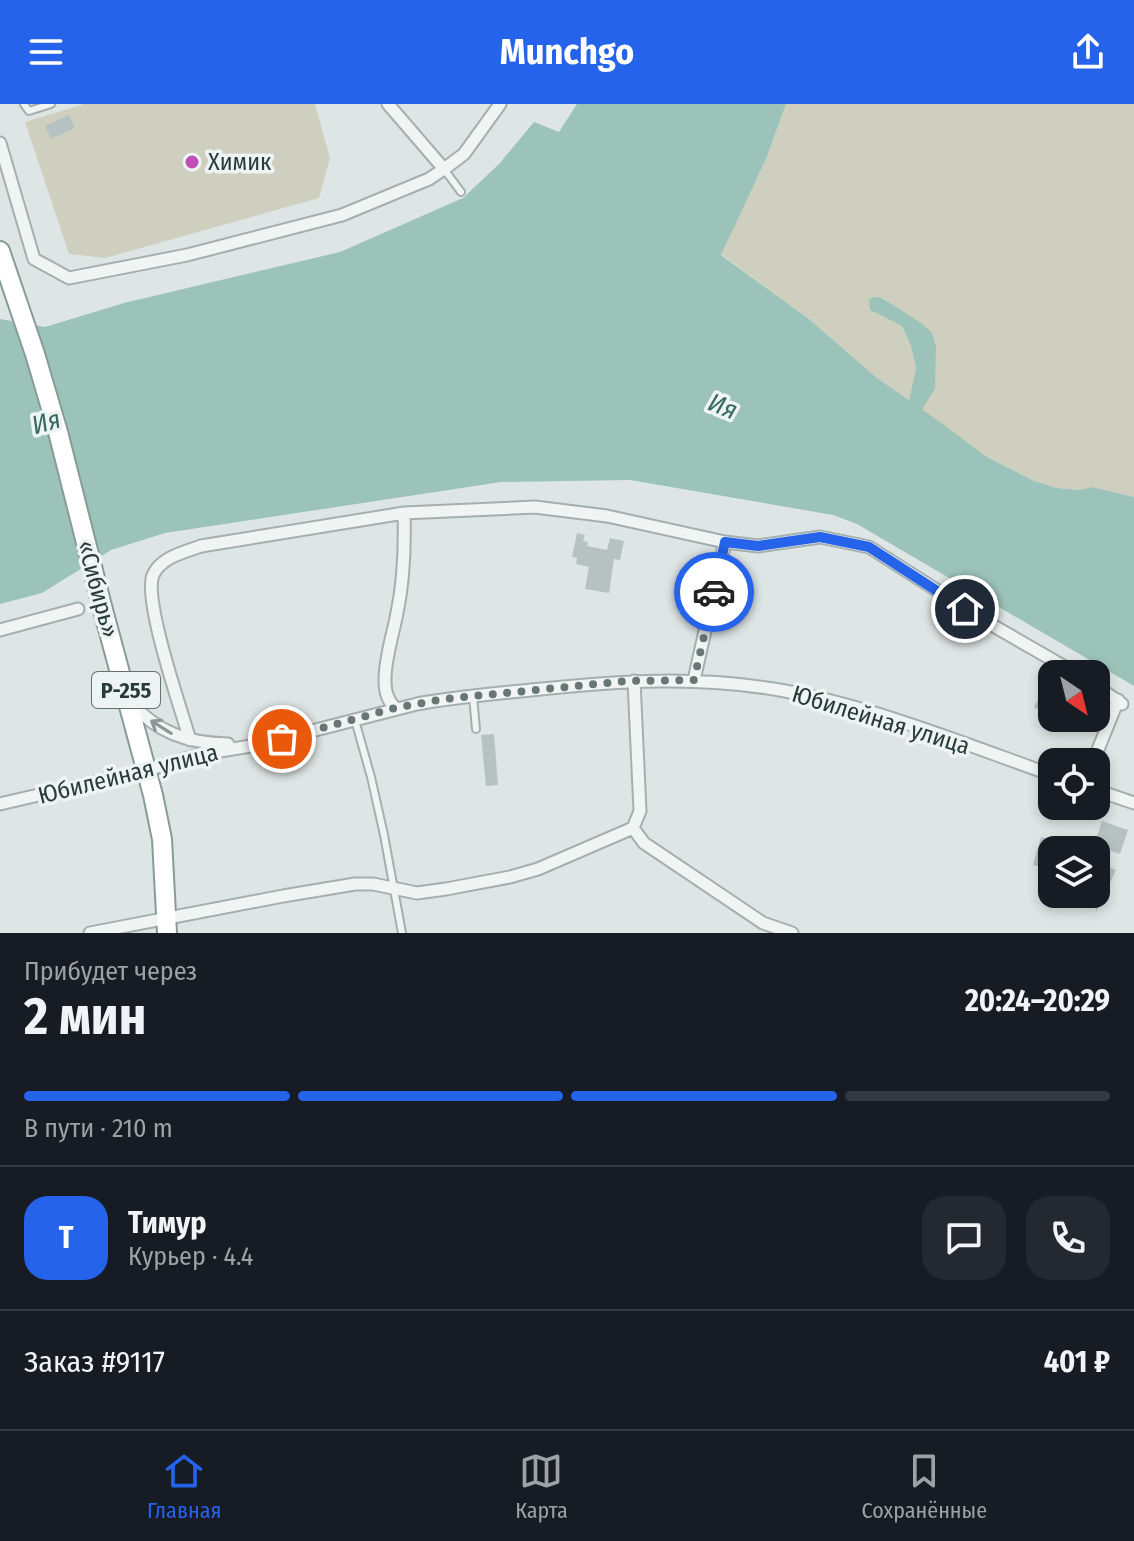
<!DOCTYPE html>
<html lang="ru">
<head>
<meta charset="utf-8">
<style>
  :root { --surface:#171b24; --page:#242831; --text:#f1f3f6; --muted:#9ea1a6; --line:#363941; --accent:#2563eb }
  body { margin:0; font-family:"Fira Sans Condensed",sans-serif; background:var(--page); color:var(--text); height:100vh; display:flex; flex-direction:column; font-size:30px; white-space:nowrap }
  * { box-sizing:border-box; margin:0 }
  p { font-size:26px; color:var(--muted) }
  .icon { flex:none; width:44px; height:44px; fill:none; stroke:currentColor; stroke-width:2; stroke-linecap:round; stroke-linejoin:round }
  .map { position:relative; height:829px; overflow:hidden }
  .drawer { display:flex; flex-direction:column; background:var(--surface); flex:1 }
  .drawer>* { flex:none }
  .needle { width:52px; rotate:145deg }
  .buttons { position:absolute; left:1038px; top:556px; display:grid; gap:16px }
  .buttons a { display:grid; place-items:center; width:72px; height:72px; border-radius:16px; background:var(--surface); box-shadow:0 4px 12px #0003; font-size:40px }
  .pin { position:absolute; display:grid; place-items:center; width:68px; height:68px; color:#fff; margin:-34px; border:4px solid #fff; border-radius:50%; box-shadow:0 2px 8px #0007 }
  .courier { position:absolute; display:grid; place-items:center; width:80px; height:80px; margin:-40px; border:6px solid #2563eb; border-radius:50%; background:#fff; color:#222; box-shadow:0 2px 10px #0007 }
  .head em { font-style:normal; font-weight:700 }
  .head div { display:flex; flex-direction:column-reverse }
  .head { display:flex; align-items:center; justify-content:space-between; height:136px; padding:0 24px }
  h1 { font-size:52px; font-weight:700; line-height:60px }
  .bar { display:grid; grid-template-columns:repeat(4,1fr); gap:12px 8px; align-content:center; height:96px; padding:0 24px }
  .bar i { height:10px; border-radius:6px; background:var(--line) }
  .bar .active { background:var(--accent) }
  .bar p { grid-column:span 4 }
  .line { display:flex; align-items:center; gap:20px; padding:0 24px; border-top:2px solid var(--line) }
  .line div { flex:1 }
  .round { display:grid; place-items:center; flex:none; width:84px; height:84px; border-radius:24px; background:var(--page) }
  header { display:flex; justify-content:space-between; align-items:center; height:104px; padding:0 24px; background:var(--accent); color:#fff; font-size:36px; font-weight:700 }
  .dock { display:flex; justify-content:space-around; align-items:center; height:112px; border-top:2px solid var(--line); background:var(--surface); font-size:22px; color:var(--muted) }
  .dock a { display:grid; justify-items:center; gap:4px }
  .dock .active { color:var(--accent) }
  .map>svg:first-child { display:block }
  .green { fill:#cfcfc0 }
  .water { fill:#9cc3b9 }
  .building { fill:#b6c2c1 }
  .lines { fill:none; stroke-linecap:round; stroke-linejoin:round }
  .service-casing { stroke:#a4afae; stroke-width:10 }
  .minor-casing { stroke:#a4afae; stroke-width:15 }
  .trunk-casing { stroke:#879b98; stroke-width:22 }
  .service { stroke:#f0f5f4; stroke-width:6 }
  .minor { stroke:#f0f5f4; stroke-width:11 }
  .trunk { stroke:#fff; stroke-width:18 }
  .oneway { stroke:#8c9896 }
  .done { stroke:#687775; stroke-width:8; stroke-dasharray:0 14.4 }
  .route { stroke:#2563eb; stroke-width:10 }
  .poi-dot { fill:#c14eb6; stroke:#edf4f3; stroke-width:3 }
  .labels { text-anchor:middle; stroke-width:7; stroke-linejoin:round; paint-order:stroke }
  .shield { fill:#edf4f3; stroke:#647271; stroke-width:2 }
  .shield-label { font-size:22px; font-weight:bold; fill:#293b39 }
  .poi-label { font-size:24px; fill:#293b39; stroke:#edf4f3; text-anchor:start }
  .street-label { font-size:24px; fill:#293b39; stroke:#edf4f3 }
  .water-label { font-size:26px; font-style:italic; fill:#376b60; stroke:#edf4f3 }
</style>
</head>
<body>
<header><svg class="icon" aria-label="menu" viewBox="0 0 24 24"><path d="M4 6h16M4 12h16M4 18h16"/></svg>Munchgo<svg class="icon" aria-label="share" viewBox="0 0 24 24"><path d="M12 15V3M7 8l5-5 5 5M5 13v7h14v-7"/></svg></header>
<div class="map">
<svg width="1134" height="829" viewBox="0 0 1134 829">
  <rect width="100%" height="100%" fill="#dee6e5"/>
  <path class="green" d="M84 0H315L330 54 319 94 105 154 69 150 25 18Z
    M786 0H1134V393L1092 383 1080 386 1057 384 1034 377 987 353 921 305 935 285 893 202 883 194 870 206 902 222 911 242 916 265 909 296 877 274 809 215 721 150 766 55Z"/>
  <path class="water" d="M577 0H786L766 55 721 151 809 215 877 274 909 296 916 265 911 242 902 222 870 206 869 196 873 193 882 194 921 219 932 229 936 243 935 285 922 305 987 353 1034 377 1057 384 1079 386 1092 383 1134 393V582L857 420 833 411 630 376 501 378 165 429 111 446 42 489 0 500V215L45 223 124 199 340 148 463 94 499 60 534 18 559 28Z"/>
  <path class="building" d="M69 11 75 24 51 35 45 22Z
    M577 429 585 431 583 437 588 438 587 442 607 446 610 434 624 437 620 456 614 455 609 489 585 485 589 463 576 460 577 454 572 453Z
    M1052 570V604L1048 611 1034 603Z
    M494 630 498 681 486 682 481 631Z
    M1102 717 1128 726 1120 750 1094 741Z
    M1041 733 1052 736 1072 746H1052V765L1033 761Z
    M1096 757 1116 766 1096 808V798L1078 790H1096Z"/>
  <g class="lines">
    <g class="service-casing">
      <path id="service" d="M24 0 29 7 51 0
        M444 65 461 88
        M473 592 476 625
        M355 616 371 673 384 731 402 829"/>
    </g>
    <g class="minor-casing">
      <path id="minor" d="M388 0 444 65
        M0 39 34 155 69 174 187 151 342 111 429 75 444 65 464 50 500 0
        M0 526 78 505
        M694 576 725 438
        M634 577 640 707 633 724 644 739 763 819 792 829
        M1096 582 1122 600
        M130 598C158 629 187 639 228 640
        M395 604C387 595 385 588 385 576 385 553 393 531 397 509 404 476 405 442 404 409
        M190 636C181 605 143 496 153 471 161 453 185 448 201 442L404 409 535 403 607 412 725 438 758 442 820 433 869 443 985 517 1077 570
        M1093 658 1118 596
        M1096 686 1134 699
        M0 700 147 666 202 650 257 641 417 600C455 593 493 590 531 586 619 577 698 571 785 587 877 604 965 640 1052 671
        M90 829 283 792 355 780H373L417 789 446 785 510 773 538 765 633 724"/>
    </g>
    <g class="trunk-casing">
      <path id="trunk" d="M0 147 35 250 58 328 103 506 153 691 162 735 167 829"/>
    </g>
    <use href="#service" class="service"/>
    <use href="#minor" class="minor"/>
    <use href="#trunk" class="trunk"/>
  </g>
  <defs><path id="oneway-shaft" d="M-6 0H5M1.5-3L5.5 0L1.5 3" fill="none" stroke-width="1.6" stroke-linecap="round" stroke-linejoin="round" transform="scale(2)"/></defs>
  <use class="oneway" href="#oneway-shaft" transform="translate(161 623) rotate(-148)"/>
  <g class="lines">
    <path class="done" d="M282 635 395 604 444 595 627 577 694 576 714 488"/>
    <path class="route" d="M714 488 725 438 758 442 820 433 869 443 965 505"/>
  </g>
  <circle class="poi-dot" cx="192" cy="58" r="8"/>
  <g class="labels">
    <rect class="shield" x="92" y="568" width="68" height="36" rx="6"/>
    <g class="shield-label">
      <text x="126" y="594">Р-255</text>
    </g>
    <g class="poi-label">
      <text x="208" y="66">Химик</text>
    </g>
    <g class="street-label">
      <text transform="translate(98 485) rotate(75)" y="8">«Сибирь»</text>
      <text transform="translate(881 616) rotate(17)" y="8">Юбилейная улица</text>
      <text transform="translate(128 670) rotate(-14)" y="8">Юбилейная улица</text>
    </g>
    <g class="water-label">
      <text transform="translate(723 302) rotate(22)" y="9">Ия</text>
      <text transform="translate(46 318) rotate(-16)" y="9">Ия</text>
    </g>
  </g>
</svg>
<div class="buttons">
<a><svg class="needle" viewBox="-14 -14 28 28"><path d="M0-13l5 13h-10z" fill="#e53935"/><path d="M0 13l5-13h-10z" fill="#9ea1a6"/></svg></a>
<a><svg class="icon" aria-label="locate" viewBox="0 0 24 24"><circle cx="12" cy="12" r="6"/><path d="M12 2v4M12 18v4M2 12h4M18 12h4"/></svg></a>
<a><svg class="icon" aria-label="layers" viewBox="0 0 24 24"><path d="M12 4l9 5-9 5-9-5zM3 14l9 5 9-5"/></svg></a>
</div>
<div class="pin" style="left:282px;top:635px;background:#ea580c"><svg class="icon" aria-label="bag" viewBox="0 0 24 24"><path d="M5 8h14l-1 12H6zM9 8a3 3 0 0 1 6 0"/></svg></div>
<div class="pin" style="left:965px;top:505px;background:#1f2937"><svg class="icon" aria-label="home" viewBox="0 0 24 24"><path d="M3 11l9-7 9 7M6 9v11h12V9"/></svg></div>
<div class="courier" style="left:714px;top:488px"><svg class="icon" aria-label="car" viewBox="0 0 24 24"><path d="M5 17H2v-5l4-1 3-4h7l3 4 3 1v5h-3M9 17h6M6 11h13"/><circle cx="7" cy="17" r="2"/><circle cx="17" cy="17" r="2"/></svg></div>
</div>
<section class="drawer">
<div class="head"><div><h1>2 мин</h1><p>Прибудет через</p></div><em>20:24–20:29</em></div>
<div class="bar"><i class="active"></i><i class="active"></i><i class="active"></i><i></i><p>В пути · 210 m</p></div>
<div class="line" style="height:144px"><b class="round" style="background:var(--accent);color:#fff">Т</b><div><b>Тимур</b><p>Курьер · 4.4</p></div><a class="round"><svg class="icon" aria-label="chat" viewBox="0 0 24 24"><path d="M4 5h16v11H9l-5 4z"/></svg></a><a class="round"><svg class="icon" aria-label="phone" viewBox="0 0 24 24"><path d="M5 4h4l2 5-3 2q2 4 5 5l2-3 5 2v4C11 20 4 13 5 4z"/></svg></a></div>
<div class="line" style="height:104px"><div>Заказ #9117</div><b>401 ₽</b></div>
</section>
<nav class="dock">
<a class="active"><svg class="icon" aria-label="home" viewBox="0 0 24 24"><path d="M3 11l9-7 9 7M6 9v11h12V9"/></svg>Главная</a>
<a><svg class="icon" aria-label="map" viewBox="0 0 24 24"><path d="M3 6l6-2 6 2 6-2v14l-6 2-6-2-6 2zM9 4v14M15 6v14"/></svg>Карта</a>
<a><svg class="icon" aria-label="saved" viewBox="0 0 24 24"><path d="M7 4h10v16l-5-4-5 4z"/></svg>Сохранённые</a>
</nav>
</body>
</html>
